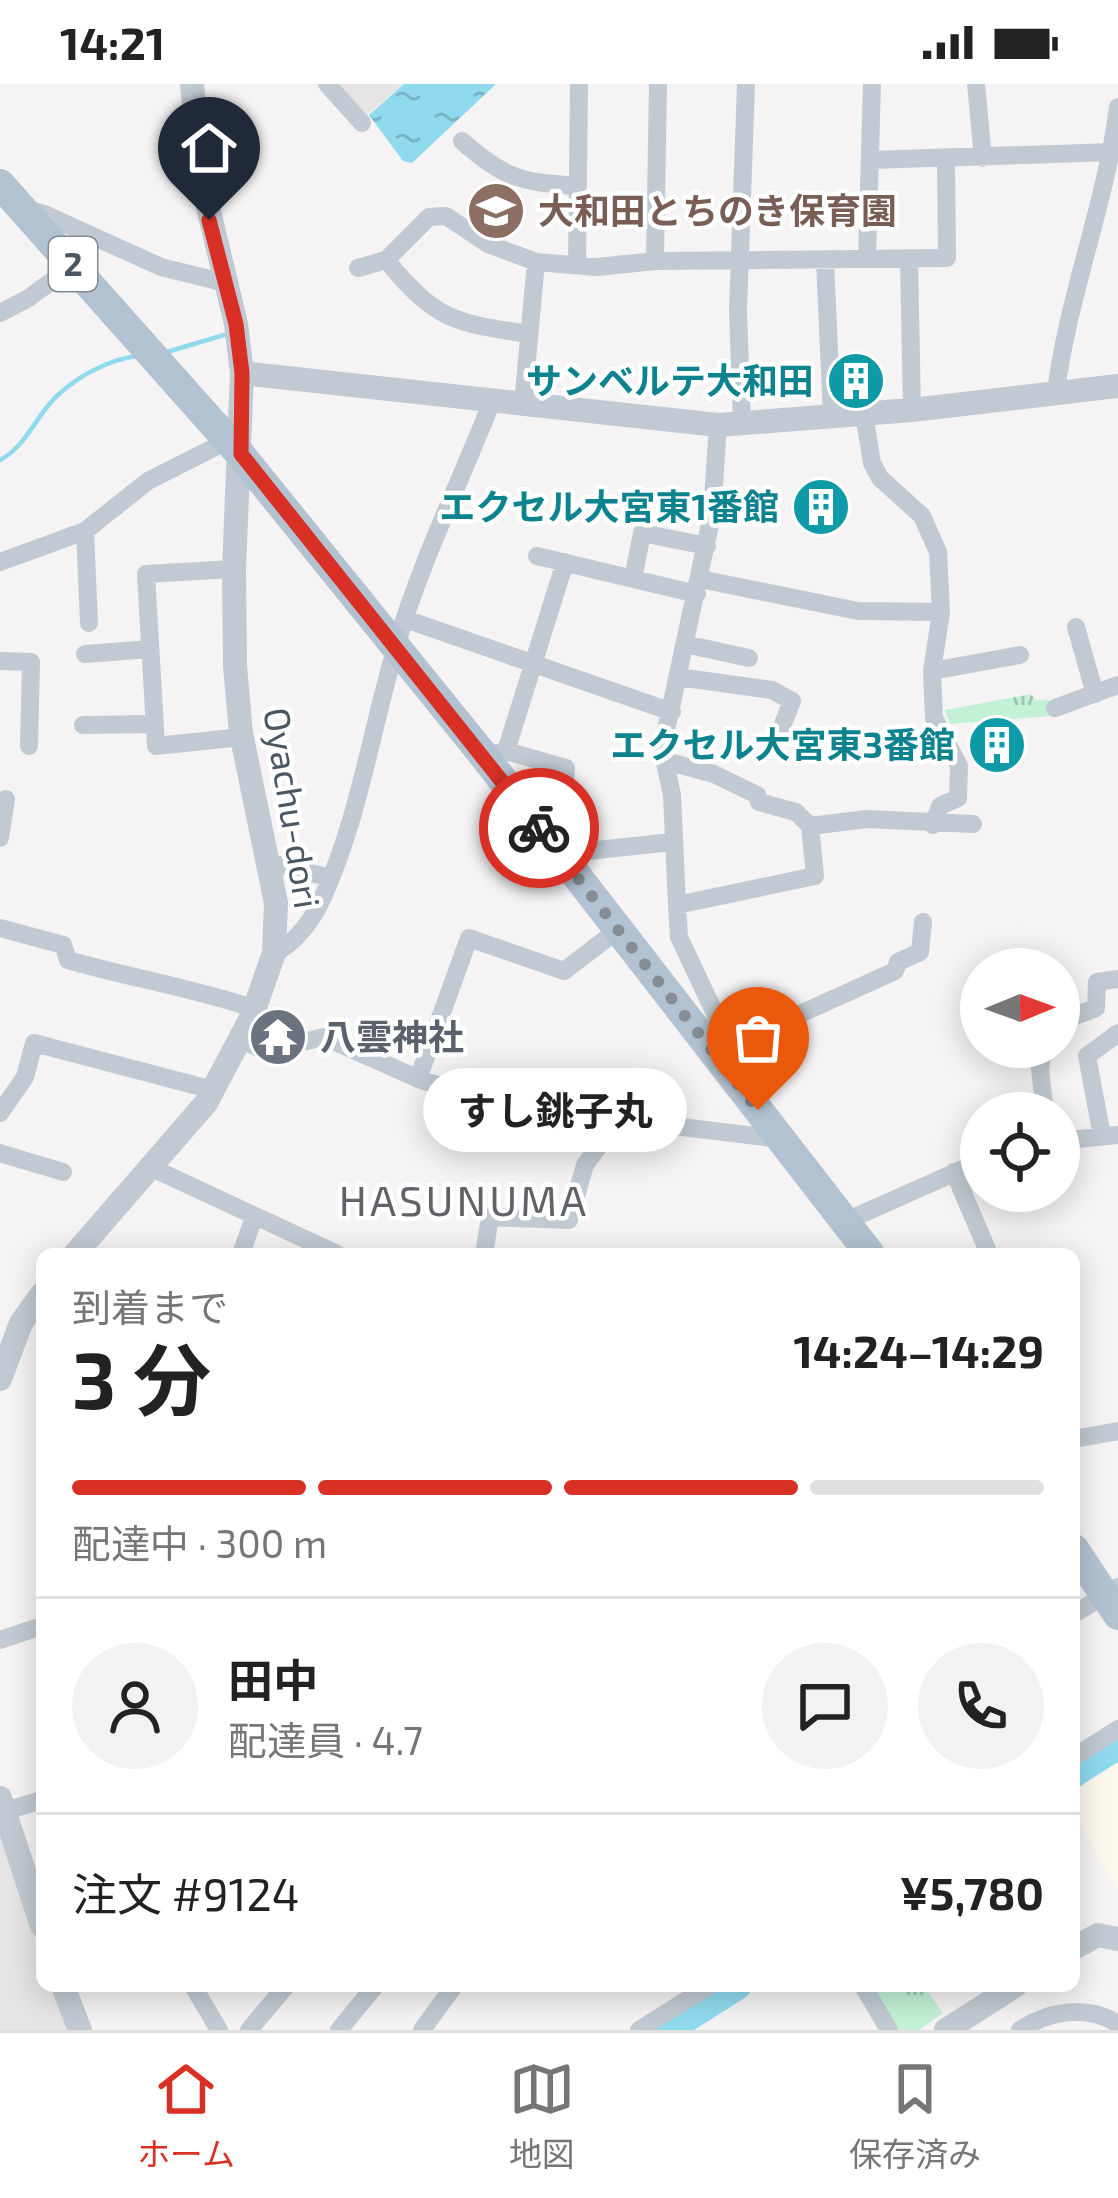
<!DOCTYPE html>
<html lang="ja">
<head>
<meta charset="utf-8">
<style>
  :root { --surface:#fff; --page:#f2f2f2; --text:#222; --muted:#767676; --line:#e0e0e0; --accent:#d93025 }
  body { margin:0; font-family:"Exo 2","Noto Sans JP",sans-serif; background:var(--page); color:var(--text); height:100vh; display:flex; flex-direction:column; font-size:45px; white-space:nowrap }
  * { box-sizing:border-box; margin:0 }
  p { font-size:39px; color:var(--muted) }
  .icon { flex:none; width:66px; height:66px; fill:none; stroke:currentColor; stroke-width:2; stroke-linecap:round; stroke-linejoin:round }
  .map { position:relative; flex:1; overflow:hidden }
  .panel { position:absolute; left:36px; top:1164px; width:1044px; height:744px; display:flex; flex-direction:column; background:var(--surface); border-radius:18px; box-shadow:0 6px 30px #0003 }
  .panel>* { flex:none }
  .needle { width:78px; rotate:89deg }
  .fabs { position:absolute; left:960px; top:864px; display:grid; gap:24px }
  .fabs a { display:grid; place-items:center; width:120px; height:120px; border-radius:50%; background:var(--surface); box-shadow:0 6px 30px #0003; font-size:60px }
  .pin { position:absolute; display:grid; place-items:center; width:102px; height:102px; color:#fff; margin:-123px -51px; border-radius:50% 50% 50% 0; rotate:-45deg; box-shadow:0 0 12px #0007 }
  .pin .icon { rotate:45deg }
  .courier { position:absolute; display:grid; place-items:center; width:120px; height:120px; margin:-60px; border:9px solid #d93025; border-radius:50%; background:#fff; color:#222; box-shadow:0 3px 15px #0007 }
  .bubble { position:absolute; height:84px; border-radius:42px; background:var(--surface); box-shadow:0 6px 30px #0003; font-size:39px; font-weight:700; line-height:84px; text-align:center }
  .headline em { font-style:normal; font-weight:700 }
  .headline div { display:flex; flex-direction:column-reverse }
  .headline { display:flex; align-items:center; justify-content:space-between; height:204px; padding:0 36px }
  h1 { font-size:78px; font-weight:700; line-height:90px }
  .bar { display:grid; grid-template-columns:repeat(4,1fr); gap:18px 12px; align-content:center; height:144px; padding:0 36px }
  .bar i { height:15px; border-radius:9px; background:var(--line) }
  .bar .current { background:var(--accent) }
  .bar p { grid-column:span 4 }
  .line { display:flex; align-items:center; gap:30px; padding:0 36px; border-top:3px solid var(--line) }
  .line div { flex:1 }
  .round { display:grid; place-items:center; flex:none; width:126px; height:126px; border-radius:63px; background:var(--page) }
  .status { display:flex; justify-content:space-between; align-items:center; height:84px; padding:0 60px; background:var(--surface); direction:ltr }
  .status svg { height:33px; fill:currentColor }
  .tab-bar { display:flex; justify-content:space-around; align-items:center; height:168px; border-top:3px solid var(--line); background:var(--surface); font-size:33px; color:var(--muted) }
  .tab-bar a { display:grid; justify-items:center; gap:6px }
  .tab-bar .current { color:var(--accent) }
  .map>svg:first-child { display:block }
  .commercial { fill:#fdf9ef }
  .education { fill:#e6e4e5 }
  .grass { fill:url(#grass-tufts) }
  .water { fill:url(#water-ripples) }
  .lines { fill:none; stroke-linecap:round; stroke-linejoin:round }
  .stream { stroke:#90daee; stroke-width:4.5 }
  .river { stroke:#90daee; stroke-width:27 }
  .minor { stroke:#c1cad2; stroke-width:18 }
  .tertiary { stroke:#c1cad2; stroke-width:24 }
  .primary { stroke:#b3c2d1; stroke-width:30 }
  .done { stroke:#868d94; stroke-width:12; stroke-dasharray:0 21.6 }
  .route { stroke:#d93025; stroke-width:15 }
  .labels { text-anchor:middle; stroke-width:9; stroke-linejoin:round; paint-order:stroke }
  .shield { fill:#fff; stroke:#808990; stroke-width:3 }
  .shield-label { font-size:33px; font-weight:bold; fill:#4a5661 }
  .education-label { font-size:36px; font-weight:bold; fill:#785e54; stroke:#fff; text-anchor:start }
  .culture-label { font-size:36px; font-weight:bold; fill:#0d838f; stroke:#fff; text-anchor:end }
  .street-label { font-size:36px; fill:#4a5661; stroke:#fff }
  .worship-label { font-size:36px; font-weight:bold; fill:#5b616d; stroke:#fff; text-anchor:start }
  .quarter-label { font-size:42px; letter-spacing:3px; fill:#5f6368; stroke:#fff }
</style>
</head>
<body>
<div class="status"><b>14:21</b><svg viewBox="0 0 49 12"><path d="M0 12V9h3v3zM5 12V6h3v6zM10 12V3h3v9zM15 12V0h3v12zM26 1h20v11H26zM47 4h2v5h-2z"/></svg></div>
<div class="map">
<svg width="1118" height="1946" viewBox="0 0 1118 1946">
  <defs>
    <pattern id="grass-tufts" width="24" height="20" patternUnits="userSpaceOnUse" patternTransform="scale(3)"><rect width="24" height="20" fill="#c3f1d5"/><path d="M3 7l-1-3M5 7V3M7 7l1-3M15 17l-1-3M17 17v-4M19 17l1-3" fill="none" stroke="#a0c6b0"/></pattern>
    <pattern id="water-ripples" width="26" height="14" patternUnits="userSpaceOnUse" patternTransform="scale(3)"><rect width="26" height="14" fill="#90daee"/><path d="M2 4q2-2 4 0t4 0M15 11q2-2 4 0t4 0" fill="none" stroke="#78b4c4"/></pattern>
  </defs>
  <rect width="100%" height="100%" fill="#f5f3f3"/>
  <path class="commercial" d="M1118 1674V1806L1074 1733V1701Z"/>
  <path class="education" d="M336 0H403L365 33Z
    M0 1750 31 1838 42 1879V1902H51L68 1946H0Z"/>
  <path class="grass" d="M1032 610 1035 617 1048 615 1052 632 950 640 945 626Z
    M869 1902H924L943 1929 919 1946H899Z"/>
  <path class="water" d="M404 0H496L412 79 403 77 369 31Z"/>
  <g class="lines">
    <path class="stream" d="M167 268 224 251
      M0 376C28 361 36 330 59 310 80 291 110 275 138 272"/>
    <path class="river" d="M1074 1690 1118 1662
      M669 1946 738 1902"/>
    <path class="minor" d="M327 0 362 39
      M976 0 983 74
      M462 57C506 96 522 98 578 102
      M870 76 1113 68
      M26 125 44 130 161 183 226 199
      M867 174 872 0
      M909 175 912 326
      M386 176C436 236 453 239 529 250
      M655 177 658 0
      M825 177 832 333
      M577 181 579 0
      M358 184 386 176 429 133 446 132 488 160 536 178
      M0 229 27 215 74 181
      M1056 308C1068 211 1106 120 1118 23
      M523 320 536 178 597 183 655 177 947 174 946 75
      M864 330 872 379 880 394 922 432 938 468 941 528 932 587 934 634 959 682 958 714 940 722 933 741
      M742 340 738 227 746 0
      M85 447 89 539
      M537 472 697 510
      M0 478 85 447 148 397 229 356
      M234 485 146 490 156 662 242 653
      M633 495 642 449 707 462
      M700 495 858 527 941 528
      M405 535 672 628
      M1076 543 1095 610
      M685 560 749 574
      M85 570 150 565
      M0 577 31 578 29 662
      M932 587 1020 571
      M678 593 772 606 792 617 777 655
      M1055 624 1118 601
      M83 641 154 640
      M506 667 566 684 561 750 552 760
      M484 672 506 667 565 478
      M665 677 714 690 757 711 759 718 796 728 810 742
      M0 754 6 715
      M560 770 672 758
      M267 778 331 794
      M677 821 672 711 662 665 712 431 718 341
      M0 844 63 861 68 876C130 894 194 904 255 925
      M274 869C294 861 313 835 322 815 358 737 371 648 395 566 419 481 460 399 492 317
      M1059 938 1096 924 1097 898 1118 895
      M240 955 265 967 324 953 421 996 480 1013 541 1026 780 1055
      M1044 963 1040 985 1045 1029
      M725 964 895 887 898 878 920 868 923 838
      M716 971 725 964 718 936 679 853 677 821 815 792 810 742 867 735 973 740
      M418 995 469 854 564 887 619 845
      M0 1029 25 993 34 959 213 1006
      M1102 1052 1087 972 1118 949
      M1059 1057 1118 1051
      M0 1069 63 1088
      M150 1083 337 1170
      M954 1088 989 1170
      M846 1137 981 1077
      M241 1170 254 1133
      M484 1170 490 1133 569 1136 585 1081 618 1036
      M1074 1355 1118 1347
      M1074 1530 1118 1503
      M0 1556 42 1542
      M1074 1673 1118 1645
      M5 1727 42 1716
      M193 1902 219 1946
      M863 1902 889 1946
      M249 1946 286 1902
      M339 1946 375 1902
      M422 1946 454 1902
      M639 1946 709 1902
      M1020 1946C1048 1927 1088 1920 1118 1940"/>
    <path class="tertiary" d="M242 289 718 341 912 326 1118 302
      M75 1170 206 1019 252 932 274 869 276 819 241 649 235 582 234 485 242 289 236 240 202 98 192 0
      M0 1295 21 1239 42 1210
      M0 1714 42 1842
      M1074 1864 1098 1851 1118 1855
      M63 1902 80 1946
      M946 1946 1015 1902"/>
    <path class="primary" d="M0 100 240 370 484 672 870 1170
      M1074 1465 1118 1531"/>
  </g>
  <g class="lines">
    <path class="done" d="M539 744 758 1026"/>
    <path class="route" d="M209 136 236 240 242 289 241 370 539 744"/>
  </g>
  <defs>
    <g id="school-disc" transform="scale(3)"><circle r="9.5" fill="#8d6e63" stroke="#fff"/><path d="M0-5L7-2L0 1L-7-2ZM-4 1L0 2.5L4 1V4Q0 6-4 4Z" fill="#fff"/></g>
    <g id="building-disc" transform="scale(3)"><circle r="9.5" fill="#0f9aa8" stroke="#fff"/><path d="M-4-6H4V6H1V3H-1V6H-4ZM-2.5-4.3h1.7v1.8h-1.7ZM.8-4.3h1.7v1.8H.8ZM-2.5-1h1.7V.8h-1.7ZM.8-1h1.7V.8H.8Z" fill="#fff"/></g>
    <g id="temple-disc" transform="scale(3)"><circle r="9.5" fill="#6b7280" stroke="#fff"/><path d="M0-6L5-2H3V0L6.5 2.5H4V6H1.5V3h-3V6H-4V2.5H-6.5L-3 0V-2H-5Z" fill="#fff"/></g>
  </defs>
  <g fill-rule="evenodd">
    <use href="#school-disc" x="496" y="127"/>
    <use href="#building-disc" x="856" y="297"/>
    <use href="#building-disc" x="821" y="423"/>
    <use href="#building-disc" x="997" y="661"/>
    <use href="#temple-disc" x="278" y="953"/>
  </g>
  <g class="labels">
    <rect class="shield" x="49" y="153" width="48" height="54" rx="9"/>
    <g class="shield-label">
      <text x="73" y="192">2</text>
    </g>
    <g class="education-label">
      <text x="538" y="140">大和田とちのき保育園</text>
    </g>
    <g class="culture-label">
      <text x="814" y="310">サンベルテ大和田</text>
      <text x="779" y="436">エクセル大宮東1番館</text>
      <text x="955" y="674">エクセル大宮東3番館</text>
    </g>
    <g class="street-label">
      <text transform="translate(292 724) rotate(81)" y="13">Oyachu-dori</text>
    </g>
    <g class="worship-label">
      <text x="320" y="966">八雲神社</text>
    </g>
    <g class="quarter-label">
      <text x="464" y="1132">HASUNUMA</text>
    </g>
  </g>
</svg>
<div class="fabs">
<a><svg class="needle" viewBox="-14 -14 28 28"><path d="M0-13l5 13h-10z" fill="#e53935"/><path d="M0 13l5-13h-10z" fill="#767676"/></svg></a>
<a><svg class="icon" aria-label="locate" viewBox="0 0 24 24"><circle cx="12" cy="12" r="6"/><path d="M12 2v4M12 18v4M2 12h4M18 12h4"/></svg></a>
</div>
<div class="pin" style="left:758px;top:1026px;background:#ea580c"><svg class="icon" aria-label="bag" viewBox="0 0 24 24"><path d="M5 8h14l-1 12H6zM9 8a3 3 0 0 1 6 0"/></svg></div>
<div class="pin" style="left:209px;top:136px;background:#1f2937"><svg class="icon" aria-label="home" viewBox="0 0 24 24"><path d="M3 11l9-7 9 7M6 9v11h12V9"/></svg></div>
<div class="courier" style="left:539px;top:744px"><svg class="icon" aria-label="bike" viewBox="0 0 24 24"><circle cx="6" cy="16" r="4"/><circle cx="18" cy="16" r="4"/><path d="M6 16l4-8h5l3 8M10 8l3 8H6M13 5h3"/></svg></div>
<div class="bubble" style="left:423px;top:984px;width:264px">すし銚子丸</div>
<section class="panel">
<div class="headline"><div><h1>3 分</h1><p>到着まで</p></div><em>14:24–14:29</em></div>
<div class="bar"><i class="current"></i><i class="current"></i><i class="current"></i><i></i><p>配達中 · 300 m</p></div>
<div class="line" style="height:216px"><a class="round"><svg class="icon" aria-label="person" viewBox="0 0 24 24"><circle cx="12" cy="8" r="4"/><path d="M4 21q1-7 8-7t8 7"/></svg></a><div><b>田中</b><p>配達員 · 4.7</p></div><a class="round"><svg class="icon" aria-label="chat" viewBox="0 0 24 24"><path d="M4 5h16v11H9l-5 4z"/></svg></a><a class="round"><svg class="icon" aria-label="phone" viewBox="0 0 24 24"><path d="M5 4h4l2 5-3 2q2 4 5 5l2-3 5 2v4C11 20 4 13 5 4z"/></svg></a></div>
<div class="line" style="height:156px"><div>注文 #9124</div><b>¥5,780</b></div>
</section>
</div>
<nav class="tab-bar">
<a class="current"><svg class="icon" aria-label="home" viewBox="0 0 24 24"><path d="M3 11l9-7 9 7M6 9v11h12V9"/></svg>ホーム</a>
<a><svg class="icon" aria-label="map" viewBox="0 0 24 24"><path d="M3 6l6-2 6 2 6-2v14l-6 2-6-2-6 2zM9 4v14M15 6v14"/></svg>地図</a>
<a><svg class="icon" aria-label="saved" viewBox="0 0 24 24"><path d="M7 4h10v16l-5-4-5 4z"/></svg>保存済み</a>
</nav>
</body>
</html>
